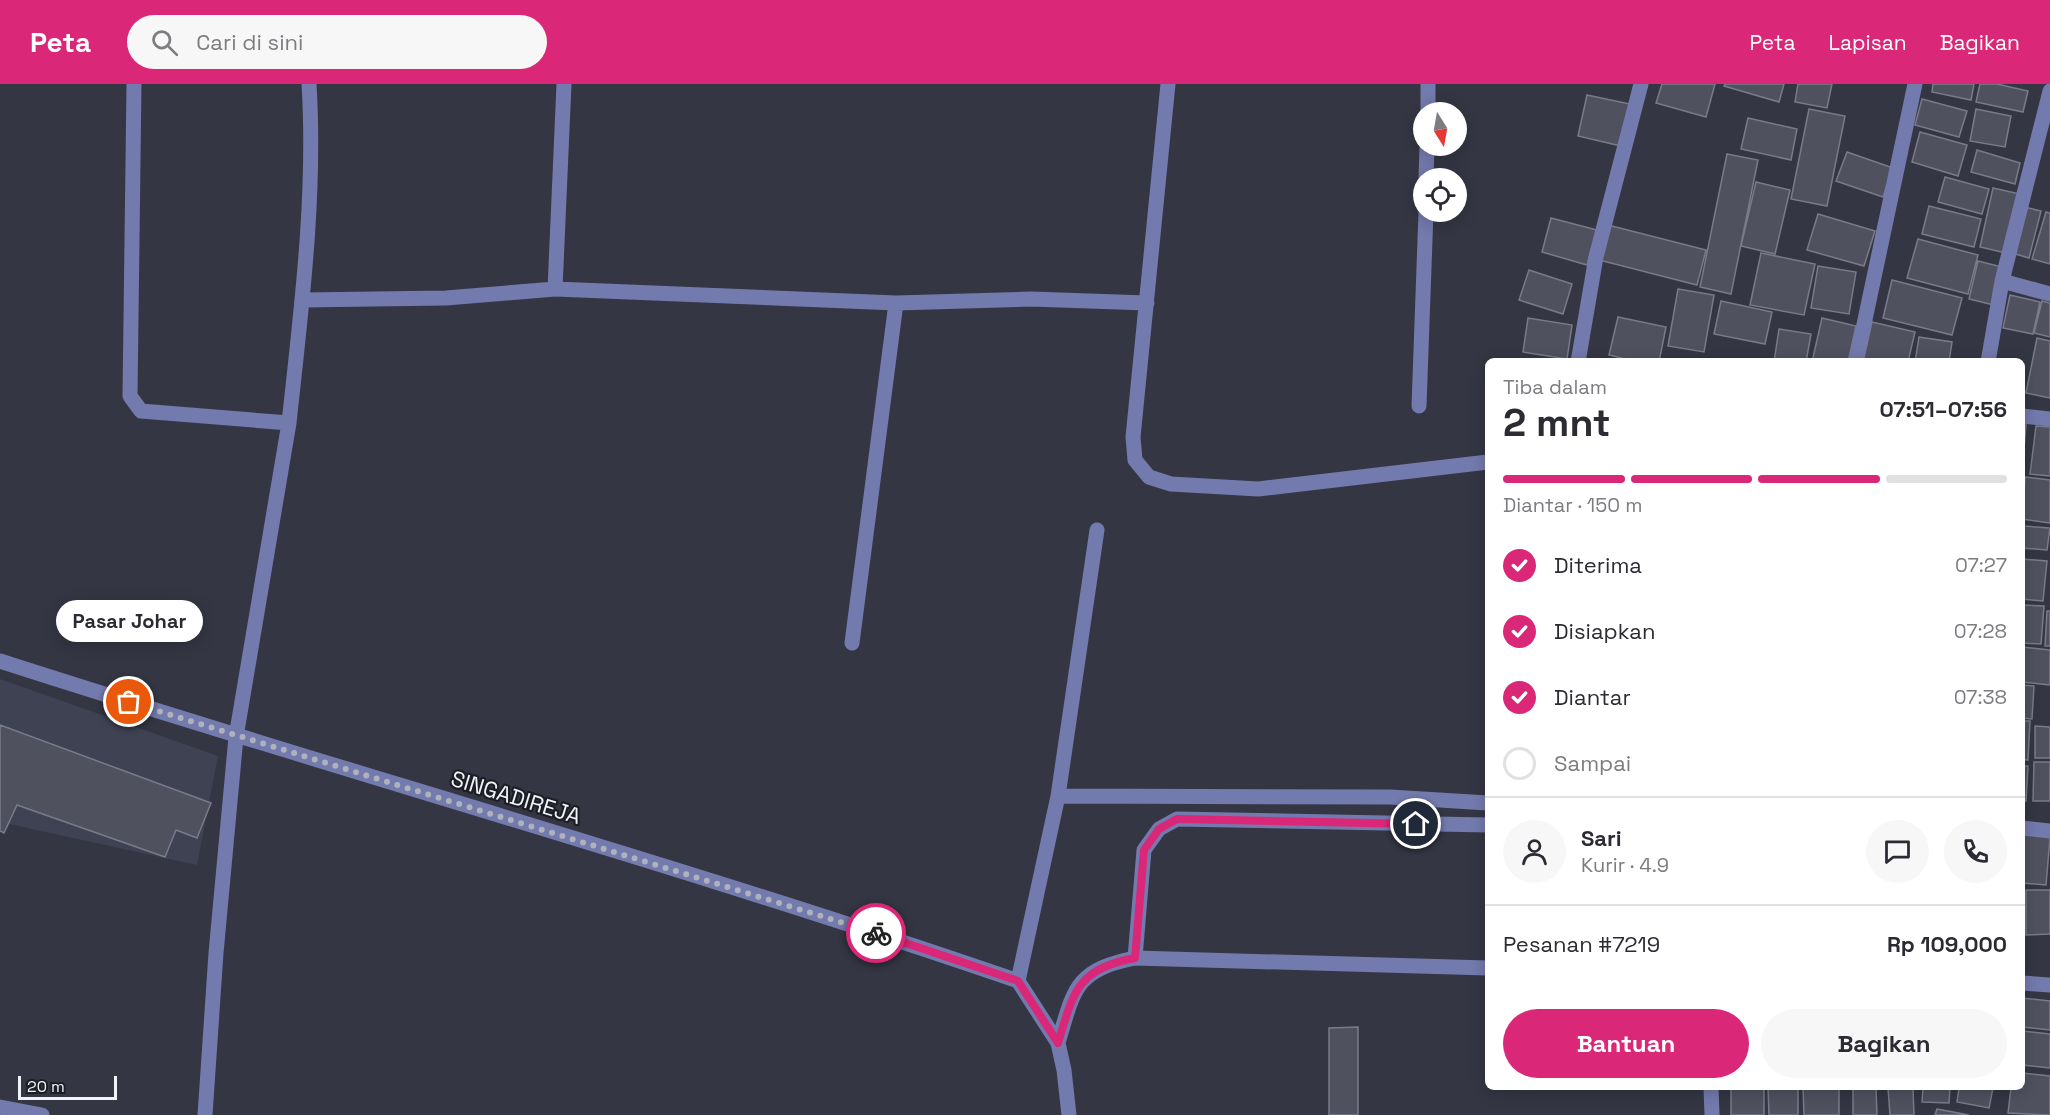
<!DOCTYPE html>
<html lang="id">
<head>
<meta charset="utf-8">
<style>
  :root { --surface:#fff; --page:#f7f7f7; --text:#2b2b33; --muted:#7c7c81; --line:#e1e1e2; --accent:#db2777 }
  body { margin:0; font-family:"Space Grotesk",sans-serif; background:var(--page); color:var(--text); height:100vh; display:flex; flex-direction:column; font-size:22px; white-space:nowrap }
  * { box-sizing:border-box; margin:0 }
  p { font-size:20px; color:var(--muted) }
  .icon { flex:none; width:33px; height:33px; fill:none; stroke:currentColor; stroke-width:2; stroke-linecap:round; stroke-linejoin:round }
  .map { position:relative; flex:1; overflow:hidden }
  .details { position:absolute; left:1485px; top:274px; width:540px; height:732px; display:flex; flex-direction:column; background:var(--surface); border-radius:9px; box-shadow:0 3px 15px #0003 }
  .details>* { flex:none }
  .needle { width:39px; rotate:169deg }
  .controls { position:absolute; left:1413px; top:18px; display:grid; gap:12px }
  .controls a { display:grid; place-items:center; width:54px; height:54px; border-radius:50%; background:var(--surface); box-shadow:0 3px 15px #0003; font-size:30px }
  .scale { position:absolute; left:18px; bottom:15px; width:99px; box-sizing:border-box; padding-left:6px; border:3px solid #f1f3fb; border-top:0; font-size:16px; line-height:21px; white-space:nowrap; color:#f1f3fb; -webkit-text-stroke:4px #1d1e24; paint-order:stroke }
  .pin { position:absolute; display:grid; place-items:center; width:51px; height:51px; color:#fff; margin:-26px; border:3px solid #fff; border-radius:50%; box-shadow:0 2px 6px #0007 }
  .courier { position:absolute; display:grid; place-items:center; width:60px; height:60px; margin:-30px; border:4px solid #db2777; border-radius:50%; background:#fff; color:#222; box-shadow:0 2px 8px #0007 }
  .bubble { position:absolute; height:42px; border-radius:21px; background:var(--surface); box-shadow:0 3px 15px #0003; font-size:20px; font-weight:800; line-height:42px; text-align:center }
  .head em { font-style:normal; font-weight:800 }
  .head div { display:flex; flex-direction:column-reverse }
  .head { display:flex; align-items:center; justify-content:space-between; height:102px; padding:0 18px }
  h1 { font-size:39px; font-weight:800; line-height:45px }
  .bar { display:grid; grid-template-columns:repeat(4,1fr); gap:9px 6px; align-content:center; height:72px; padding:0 18px }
  .bar i { height:8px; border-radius:4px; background:var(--line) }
  .bar .selected { background:var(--accent) }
  .bar p { grid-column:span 4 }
  .line { display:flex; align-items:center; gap:15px; padding:0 18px; border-top:2px solid var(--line) }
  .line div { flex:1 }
  .round { display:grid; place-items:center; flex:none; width:63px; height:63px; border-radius:32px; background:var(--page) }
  ol { padding:0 18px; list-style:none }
  li { display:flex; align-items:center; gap:18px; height:66px }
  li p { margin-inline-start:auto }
  li .icon { padding:6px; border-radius:50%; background:var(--accent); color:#fff; stroke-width:4 }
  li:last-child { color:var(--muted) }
  li i { width:33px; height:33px; border:3px solid var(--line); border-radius:50% }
  .action { display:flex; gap:12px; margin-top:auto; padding:12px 18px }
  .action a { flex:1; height:69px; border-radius:36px; background:var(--accent); color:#fff; font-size:24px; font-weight:800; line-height:69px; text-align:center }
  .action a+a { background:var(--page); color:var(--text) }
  header { display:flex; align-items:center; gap:36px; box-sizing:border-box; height:84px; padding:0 30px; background:var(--accent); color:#fff }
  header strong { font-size:28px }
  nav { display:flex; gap:33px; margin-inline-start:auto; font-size:21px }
  .search { width:420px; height:54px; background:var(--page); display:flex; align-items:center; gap:15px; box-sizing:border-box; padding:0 21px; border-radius:33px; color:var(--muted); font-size:22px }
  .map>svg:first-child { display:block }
  .built { fill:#3f4253 }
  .building { fill:#4f515f; stroke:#797b8a; stroke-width:1.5 }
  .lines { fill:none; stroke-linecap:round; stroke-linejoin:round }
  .minor { stroke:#737aad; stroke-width:15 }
  .done { stroke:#afb1bb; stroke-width:6; stroke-dasharray:0 10.8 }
  .route { stroke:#db2777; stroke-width:8 }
  .labels { text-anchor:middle; stroke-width:4.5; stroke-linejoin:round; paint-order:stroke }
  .street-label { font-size:22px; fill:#f1f3fb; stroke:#1d1e24 }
</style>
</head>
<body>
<header>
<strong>Peta</strong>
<div class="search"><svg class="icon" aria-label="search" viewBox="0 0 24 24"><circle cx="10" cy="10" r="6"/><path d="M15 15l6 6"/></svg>Cari di sini</div>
<nav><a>Peta</a><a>Lapisan</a><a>Bagikan</a></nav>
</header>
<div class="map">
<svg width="2050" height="1031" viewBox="0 0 2050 1031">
  <rect width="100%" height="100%" fill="#343643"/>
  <path class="built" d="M0 595 218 672 197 781 0 738Z"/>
  <path class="building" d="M1662 0H1715L1706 33 1656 19Z
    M1725 0H1784L1779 18 1724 2Z
    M1798 0H1832L1827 24 1795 18Z
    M1933 0H1974L1971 16 1932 8Z
    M1980 0H1997L2028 7 2023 28 1976 18Z
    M1587 11 1630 20 1621 62 1578 52Z
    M1922 15 1967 27 1959 53 1915 41Z
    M1809 25 1845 32 1827 122 1791 115Z
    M1976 25 2011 32 2005 63 1970 57Z
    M1748 34 1797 45 1791 76 1741 65Z
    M1920 48 1967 61 1958 92 1912 78Z
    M1977 66 2020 79 2015 100 1971 88Z
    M1847 68 1893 84 1883 113 1836 97Z
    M1727 70 1758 76 1731 210 1700 203Z
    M1945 93 1989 105 1982 130 1938 118Z
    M1756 98 1790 106 1775 170 1741 162Z
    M1993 104 2020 110 2006 169 1980 163Z
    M1929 122 1981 135 1974 163 1922 150Z
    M2024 123 2041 127 2029 174 2012 169Z
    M2046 128 2050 129V180L2032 175Z
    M1818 130 1875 147 1864 182 1807 166Z
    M1551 134 1597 146 1587 181 1542 168Z
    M1608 141 1706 166 1697 201 1599 176Z
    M1918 155 1978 171 1968 210 1907 194Z
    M1761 169 1815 180 1804 231 1750 221Z
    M1978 177 2002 183 1994 221 1969 215Z
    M1818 182 1856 188 1849 230 1811 224Z
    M1529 186 1572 200 1563 230 1519 216Z
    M1892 196 1962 214 1952 251 1883 234Z
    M1678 205 1714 211 1704 268 1668 262Z
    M2010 211 2040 218 2033 250 2003 244Z
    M1721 217 1772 228 1765 260 1714 250Z
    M2042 217 2050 219V253L2034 249Z
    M1618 233 1666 243 1659 278H1638L1609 271Z
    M1528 234 1572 241 1567 275 1523 268Z
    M1822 234 1856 242 1848 278H1812Z
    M1872 238 1915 248 1908 278H1863Z
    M1779 245 1811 250 1806 278H1774Z
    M1919 253 1952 258 1949 278H1915Z
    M2037 254 2050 257V314L2026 309Z
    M2022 341H2026L2022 388Z
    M2036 342 2050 343V392L2030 390Z
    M2025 393 2050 396V439L2022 435Z
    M2022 442 2050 444 2047 466 2022 464Z
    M2022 475 2047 477 2043 517 2022 515Z
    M2022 521 2044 522 2041 560 2022 559Z
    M2047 527H2050V562H2045Z
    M2022 563 2050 566V601L2022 598Z
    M2022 601 2034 602 2032 635 2022 634Z
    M2022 637H2030L2028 676 2022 675Z
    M0 641 211 719 197 754 176 746 165 773 17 721 4 749 0 747Z
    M2035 642 2050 643V674H2035Z
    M2034 678H2050V717H2033Z
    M2022 682H2028L2026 717H2022Z
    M2022 746 2050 754 2046 801 2022 799Z
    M2026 806H2050V850L2026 851Z
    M2022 914 2050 917V946L2022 943Z
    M1358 943V1031H1329V944Z
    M2022 947 2050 950V984L2022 981Z
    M2022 989 2050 992V1031L2008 1029 2011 1004H2022Z
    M1731 1004H1764V1031H1731Z
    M1768 1004H1798V1031H1769Z
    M1803 1004H1839V1031H1804Z
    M1853 1004H1876L1877 1031H1853Z
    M1888 1004H1913L1914 1031H1890Z
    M1923 1004H1950L1949 1019 1922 1018Z
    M1959 1004H1993L1989 1024 1957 1018Z
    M1937 1025 1969 1031H1935Z"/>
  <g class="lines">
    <path class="minor" d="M134 0 130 312 141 327 289 339 236 653 216 869 205 1031
      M1168 0 1133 353 1135 376 1149 393 1171 400 1258 405 1488 378
      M1428 28V0
      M1426 94 1427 62
      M2002 197 2050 210
      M555 205 564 0
      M302 216 446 214 555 205 896 219 1031 215 1147 219
      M1578 278 1596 173 1641 0
      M1856 278 1915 0
      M1988 278 2002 197 2050 7
      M1419 322 1426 128
      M2022 332 2050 335
      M289 339C301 227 316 112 309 0
      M852 559 896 219
      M0 577C338 686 681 781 1018 897
      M1058 712 1390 713 1488 719
      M2022 744 2050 747
      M1135 874 1144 766 1159 745 1177 735 1488 741
      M2022 899 2050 901
      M1058 959C1074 905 1075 886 1135 874L1488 884
      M1711 1004 1712 1031
      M0 1023 42 1031
      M1069 1031 1064 986 1058 959 1018 897 1058 712 1097 446"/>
  </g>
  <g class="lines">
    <path class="done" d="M129 618 876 849"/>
    <path class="route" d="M876 849 1018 897 1058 959C1074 907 1077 885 1135 874L1144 766 1159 745 1177 735 1416 740"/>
  </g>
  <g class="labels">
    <g class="street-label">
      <text transform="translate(516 713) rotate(17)" y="8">SINGADIREJA</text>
    </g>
  </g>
</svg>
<div class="controls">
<a><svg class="needle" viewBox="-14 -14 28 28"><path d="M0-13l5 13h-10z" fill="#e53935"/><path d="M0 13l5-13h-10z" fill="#7c7c81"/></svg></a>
<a><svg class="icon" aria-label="locate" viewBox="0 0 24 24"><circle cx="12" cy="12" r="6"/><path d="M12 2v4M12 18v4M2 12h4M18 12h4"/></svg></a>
</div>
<div class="scale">20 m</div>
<div class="pin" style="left:129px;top:618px;background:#ea580c"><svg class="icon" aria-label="bag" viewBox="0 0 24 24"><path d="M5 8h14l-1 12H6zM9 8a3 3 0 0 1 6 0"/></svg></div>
<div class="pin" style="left:1416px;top:740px;background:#1f2937"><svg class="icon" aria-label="home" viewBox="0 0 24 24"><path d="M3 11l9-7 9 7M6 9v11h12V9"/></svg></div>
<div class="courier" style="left:876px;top:849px"><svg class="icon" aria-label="bike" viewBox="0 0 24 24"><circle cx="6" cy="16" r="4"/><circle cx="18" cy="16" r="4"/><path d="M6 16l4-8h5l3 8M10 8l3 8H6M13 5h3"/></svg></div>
<div class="bubble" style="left:56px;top:516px;width:147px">Pasar Johar</div>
<section class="details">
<div class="head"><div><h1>2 mnt</h1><p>Tiba dalam</p></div><em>07:51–07:56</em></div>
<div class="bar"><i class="selected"></i><i class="selected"></i><i class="selected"></i><i></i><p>Diantar · 150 m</p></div>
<ol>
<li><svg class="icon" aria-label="check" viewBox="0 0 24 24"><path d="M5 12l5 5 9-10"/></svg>Diterima<p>07:27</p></li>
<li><svg class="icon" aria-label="check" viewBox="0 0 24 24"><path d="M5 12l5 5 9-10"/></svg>Disiapkan<p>07:28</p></li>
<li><svg class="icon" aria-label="check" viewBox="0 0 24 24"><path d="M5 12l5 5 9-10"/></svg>Diantar<p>07:38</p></li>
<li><i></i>Sampai</li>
</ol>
<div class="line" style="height:108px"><a class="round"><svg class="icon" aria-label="person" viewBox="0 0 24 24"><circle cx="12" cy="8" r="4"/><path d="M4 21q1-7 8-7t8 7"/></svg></a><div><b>Sari</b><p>Kurir · 4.9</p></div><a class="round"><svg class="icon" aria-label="chat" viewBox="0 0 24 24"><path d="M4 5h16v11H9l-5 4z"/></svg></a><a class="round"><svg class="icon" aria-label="phone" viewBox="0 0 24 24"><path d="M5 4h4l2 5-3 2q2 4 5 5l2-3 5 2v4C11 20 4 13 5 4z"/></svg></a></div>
<div class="line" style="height:78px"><div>Pesanan #7219</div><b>Rp 109,000</b></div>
<div class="action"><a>Bantuan</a><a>Bagikan</a></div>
</section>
</div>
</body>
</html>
